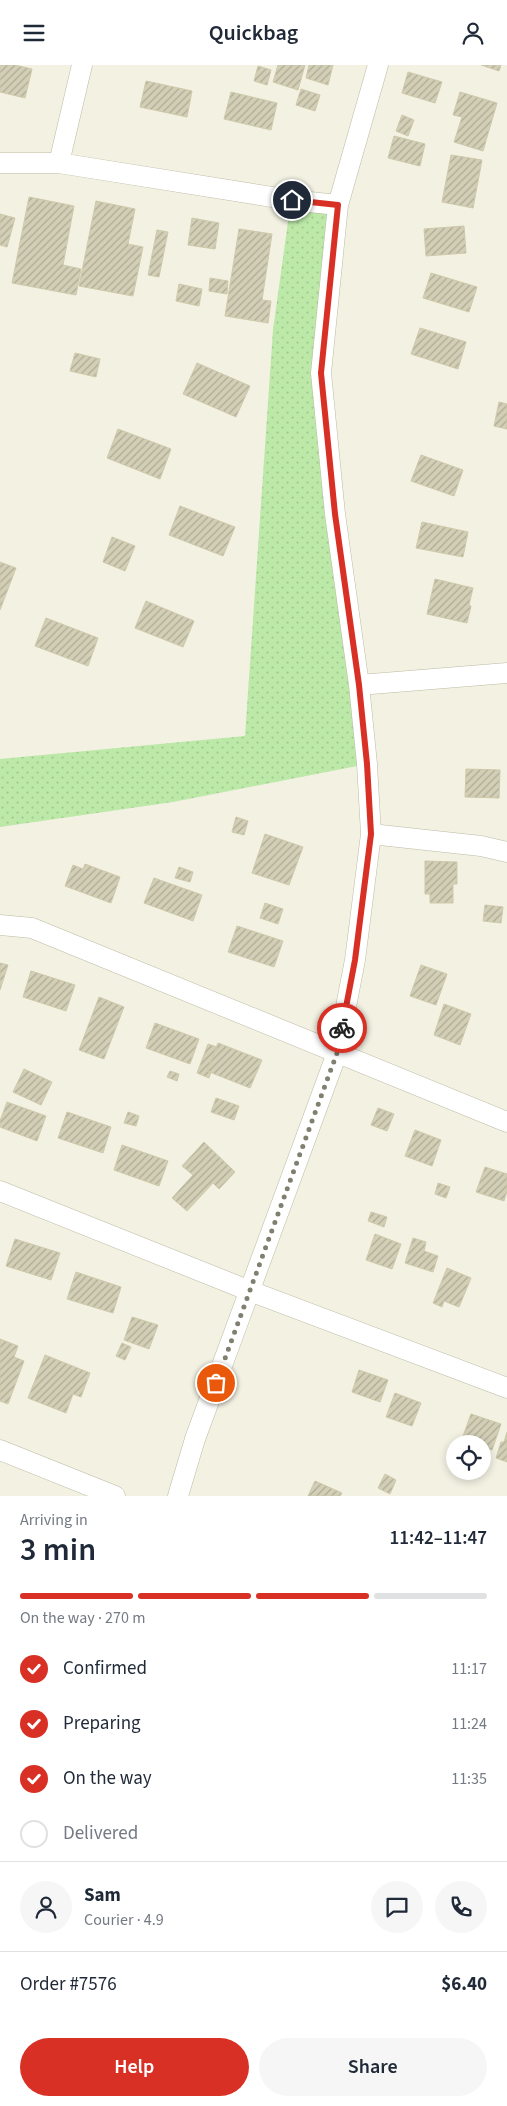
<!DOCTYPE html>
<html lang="en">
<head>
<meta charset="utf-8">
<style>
  :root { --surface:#fff; --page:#f6f6f7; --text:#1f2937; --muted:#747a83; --line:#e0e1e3; --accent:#d93025 }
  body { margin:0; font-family:"Source Sans 3",sans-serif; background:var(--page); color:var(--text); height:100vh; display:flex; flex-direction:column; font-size:19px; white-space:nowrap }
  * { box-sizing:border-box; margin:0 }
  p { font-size:16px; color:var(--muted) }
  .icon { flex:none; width:28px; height:28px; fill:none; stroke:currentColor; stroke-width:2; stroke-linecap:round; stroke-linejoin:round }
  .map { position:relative; height:1431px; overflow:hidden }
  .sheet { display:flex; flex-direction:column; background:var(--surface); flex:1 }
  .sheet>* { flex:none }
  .fabs { position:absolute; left:446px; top:1370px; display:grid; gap:10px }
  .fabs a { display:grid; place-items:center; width:45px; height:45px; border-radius:50%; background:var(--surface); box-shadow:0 2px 8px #0003; font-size:25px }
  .pin { position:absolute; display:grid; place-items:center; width:42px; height:42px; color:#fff; margin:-21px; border:2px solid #fff; border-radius:50%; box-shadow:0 1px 5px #0007 }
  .courier { position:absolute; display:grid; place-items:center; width:50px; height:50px; margin:-25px; border:4px solid #d93025; border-radius:50%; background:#fff; color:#222; box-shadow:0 1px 6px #0007 }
  .summary em { font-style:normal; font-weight:600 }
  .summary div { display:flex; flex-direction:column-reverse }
  .summary { display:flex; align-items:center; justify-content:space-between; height:85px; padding:0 20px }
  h1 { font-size:32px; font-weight:600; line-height:38px }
  .bar { display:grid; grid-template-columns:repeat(4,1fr); gap:8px 5px; align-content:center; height:60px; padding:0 20px }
  .bar i { height:6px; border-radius:4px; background:var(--line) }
  .bar .active { background:var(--accent) }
  .bar p { grid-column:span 4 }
  .line { display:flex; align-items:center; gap:12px; padding:0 20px; border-top:1px solid var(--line) }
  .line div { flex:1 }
  .round { display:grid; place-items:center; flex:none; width:52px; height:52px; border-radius:26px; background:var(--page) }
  ol { padding:0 20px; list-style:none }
  li { display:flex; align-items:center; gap:15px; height:55px }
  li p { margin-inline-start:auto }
  li .icon { padding:5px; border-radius:50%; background:var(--accent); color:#fff; stroke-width:4 }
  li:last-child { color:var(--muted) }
  li i { width:28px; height:28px; border:2px solid var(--line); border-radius:50% }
  .cta { display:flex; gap:10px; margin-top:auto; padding:10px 20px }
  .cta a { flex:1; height:58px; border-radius:30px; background:var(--accent); color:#fff; font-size:20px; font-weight:600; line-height:58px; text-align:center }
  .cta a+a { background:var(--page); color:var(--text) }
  header { display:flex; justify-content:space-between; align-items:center; height:65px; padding:0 20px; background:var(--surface); font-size:22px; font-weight:600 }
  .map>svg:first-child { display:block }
  .grass { fill:url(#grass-dots) }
  .building { fill:url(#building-hatch); stroke:#cfc9aa }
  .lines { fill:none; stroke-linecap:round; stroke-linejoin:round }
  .street-casing { stroke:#bdbba4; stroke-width:21 }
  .street { stroke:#fff; stroke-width:20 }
  .done { stroke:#807f70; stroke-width:5; stroke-dasharray:0 9 }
  .route { stroke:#d93025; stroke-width:6 }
</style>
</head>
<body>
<header><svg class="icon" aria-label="menu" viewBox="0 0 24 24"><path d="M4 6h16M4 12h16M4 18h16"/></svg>Quickbag<svg class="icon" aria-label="person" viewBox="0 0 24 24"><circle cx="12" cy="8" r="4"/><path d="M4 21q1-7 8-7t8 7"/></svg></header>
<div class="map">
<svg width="507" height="1431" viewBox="0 0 507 1431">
  <defs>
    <pattern id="grass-dots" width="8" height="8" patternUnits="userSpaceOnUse" patternTransform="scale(1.25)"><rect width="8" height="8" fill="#bce9a8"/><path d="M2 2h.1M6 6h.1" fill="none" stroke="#a3c991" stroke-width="1.8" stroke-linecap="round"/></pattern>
    <pattern id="building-hatch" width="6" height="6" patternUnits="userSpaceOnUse" patternTransform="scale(1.25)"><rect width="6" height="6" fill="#d3cfb7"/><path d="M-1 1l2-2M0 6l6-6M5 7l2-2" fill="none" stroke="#adaa95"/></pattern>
  </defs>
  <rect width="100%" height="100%" fill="#f2f1e2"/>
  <path class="grass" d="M291 135 338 140 321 308 367 699 173 737 0 762V694L245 671 273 265Z"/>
  <path class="building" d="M0 0H15L32 4 25 33 0 27Z
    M278 0H305L298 25 273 17Z
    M309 0H333L328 20 306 13Z
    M481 0H501L499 6Z
    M258 1 271 5 267 20 254 16Z
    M408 7 442 17 435 38 402 28Z
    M146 16 192 26 187 52 140 42Z
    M301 24 320 30 315 46 296 40Z
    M231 27 277 38 271 65 224 54Z
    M460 27 497 38 483 86 454 77 462 52 453 50Z
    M402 50 414 55 408 71 396 66Z
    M394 71 425 79 420 101 388 93Z
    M451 90 482 95 473 143 442 137Z
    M29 132 74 141 63 200 81 204 76 230 12 218Z
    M96 136 135 144 128 179 143 182 133 231 79 221Z
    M0 149 15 153 7 182 0 180Z
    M192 153 219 158 215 184 188 180Z
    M464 161 466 188 426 191 424 164Z
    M239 164 272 169 262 235 271 236 268 258 225 251Z
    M157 165 168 167 159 212 148 210Z
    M431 208 477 222 469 247 423 233Z
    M210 213 228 216 227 229 209 226Z
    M179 219 202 224 199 241 176 236Z
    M420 263 466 277 458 304 411 289Z
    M75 288 100 294 96 312 70 306Z
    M197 298 250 321 236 352 183 329Z
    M499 337 507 339V364L494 361Z
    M118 364 171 384 160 414 107 393Z
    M421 390 463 405 454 431 411 416Z
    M180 441 235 462 223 491 169 470Z
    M422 457 468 467 463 492 416 483Z
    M112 472 135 481 125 506 103 497Z
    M0 497 16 503 0 545Z
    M435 514 473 523 469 540 471 541 467 558 427 549Z
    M146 536 194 556 183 582 135 563Z
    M46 553 98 573 88 601 35 581Z
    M466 704 500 705 499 733 465 732Z
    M236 752 248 756 244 770 232 767Z
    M265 769 303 782 289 820 252 808Z
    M425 796 457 797V819H453V838H430V829H425Z
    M85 799 120 812 111 838 65 821 73 800 83 804Z
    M179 802 193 807 190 817 175 813Z
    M154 813 202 830 193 856 144 838Z
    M265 838 283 844 278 859 260 853Z
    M485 840 503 842 501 858 483 856Z
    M237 861 283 876 274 902 228 887Z
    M0 898 8 900 0 925Z
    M421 900 447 909 436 940 410 931Z
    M31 906 75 920 66 946 23 932Z
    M99 932 124 942 104 994 79 985Z
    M444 939 471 949 460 980 434 970Z
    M155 958 199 974 190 999 146 983Z
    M218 978 262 995 250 1023 207 1006Z
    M208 979 217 982 207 1006 211 1007 209 1013 197 1008Z
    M24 1004 52 1017 41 1040 13 1027Z
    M170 1006 179 1009 177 1016 167 1012Z
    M216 1033 239 1041 234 1055 211 1047Z
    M7 1037 46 1051 37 1076 0 1062V1056Z
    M378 1043 394 1049 387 1066 371 1060Z
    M67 1047 111 1062 103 1088 58 1073Z
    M128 1047 139 1051 136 1061 124 1058Z
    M415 1065 441 1075 432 1101 405 1091Z
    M204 1077 235 1107 219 1124 213 1118 187 1146 172 1133 193 1110 182 1101Z
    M122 1080 168 1096 159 1121 114 1105Z
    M485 1102 507 1109V1126L504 1136 476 1127Z
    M438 1118 450 1122 446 1133 435 1129Z
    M371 1147 387 1152 384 1162 368 1156Z
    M375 1169 401 1179 392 1204 366 1195Z
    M413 1173 426 1177 424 1186 438 1191 433 1207 405 1198Z
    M15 1174 60 1188 51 1215 6 1201Z
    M447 1203 471 1213 459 1242 444 1236 442 1242 433 1238Z
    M76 1207 121 1222 113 1248 67 1234Z
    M132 1252 158 1260 149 1284 124 1275Z
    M0 1274 18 1281 14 1292 24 1296 8 1339 0 1336Z
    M122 1278 131 1282 125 1295 116 1291Z
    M45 1290 90 1308 81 1332 73 1329 66 1348 28 1333Z
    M359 1305 388 1315 380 1337 352 1327Z
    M395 1328 421 1338 412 1361 386 1352Z
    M471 1349 501 1359 492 1385 482 1382V1379H475L462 1374Z
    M507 1367V1397L496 1393 501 1377H504Z
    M385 1409 396 1415 390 1429 378 1423Z
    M315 1416 342 1428 340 1431H308Z"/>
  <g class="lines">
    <g class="street-casing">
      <path id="street" d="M0 98H59L291 135 338 140
        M59 98 82 0
        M359 620 507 608
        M371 769 481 781 507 787
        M0 860 32 863 507 1057
        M0 1126 250 1226 507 1323
        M0 1385 115 1431
        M178 1431 195 1374 337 988 355 895 371 769 367 699 359 620 335 449 321 308 338 140 378 0"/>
    </g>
    <use href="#street" class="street"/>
  </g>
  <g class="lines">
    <path class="done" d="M216 1318 337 988 342 963"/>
    <path class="route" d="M292 135 338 140 321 308 335 449 359 620 367 699 371 769 355 895 342 963"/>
  </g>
</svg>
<div class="fabs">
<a><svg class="icon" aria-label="locate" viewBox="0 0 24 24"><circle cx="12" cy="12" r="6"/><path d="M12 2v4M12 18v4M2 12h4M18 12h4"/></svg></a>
</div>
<div class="pin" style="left:216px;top:1318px;background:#ea580c"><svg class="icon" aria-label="bag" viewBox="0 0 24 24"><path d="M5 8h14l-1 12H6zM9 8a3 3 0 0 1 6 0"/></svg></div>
<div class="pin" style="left:292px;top:135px;background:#1f2937"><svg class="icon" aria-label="home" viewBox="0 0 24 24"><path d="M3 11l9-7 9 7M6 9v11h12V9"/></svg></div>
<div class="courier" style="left:342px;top:963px"><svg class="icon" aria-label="bike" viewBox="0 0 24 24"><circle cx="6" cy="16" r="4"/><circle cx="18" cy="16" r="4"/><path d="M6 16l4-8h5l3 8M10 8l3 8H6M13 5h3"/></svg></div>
</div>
<section class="sheet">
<div class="summary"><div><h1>3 min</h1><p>Arriving in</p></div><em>11:42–11:47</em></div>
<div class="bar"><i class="active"></i><i class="active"></i><i class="active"></i><i></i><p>On the way · 270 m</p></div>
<ol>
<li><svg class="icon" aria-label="check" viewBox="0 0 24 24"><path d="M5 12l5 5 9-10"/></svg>Confirmed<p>11:17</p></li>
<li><svg class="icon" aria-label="check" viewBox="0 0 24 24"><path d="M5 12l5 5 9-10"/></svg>Preparing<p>11:24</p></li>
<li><svg class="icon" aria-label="check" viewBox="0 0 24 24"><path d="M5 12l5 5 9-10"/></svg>On the way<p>11:35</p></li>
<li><i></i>Delivered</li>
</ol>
<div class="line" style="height:90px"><a class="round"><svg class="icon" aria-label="person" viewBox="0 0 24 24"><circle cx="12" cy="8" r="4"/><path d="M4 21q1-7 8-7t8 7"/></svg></a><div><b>Sam</b><p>Courier · 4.9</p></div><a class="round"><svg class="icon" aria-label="chat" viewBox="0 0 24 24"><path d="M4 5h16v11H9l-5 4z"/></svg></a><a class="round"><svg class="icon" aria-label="phone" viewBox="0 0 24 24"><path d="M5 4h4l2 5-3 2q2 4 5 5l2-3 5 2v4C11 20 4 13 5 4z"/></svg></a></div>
<div class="line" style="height:65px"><div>Order #7576</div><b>$6.40</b></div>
<div class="cta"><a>Help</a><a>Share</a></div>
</section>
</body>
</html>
